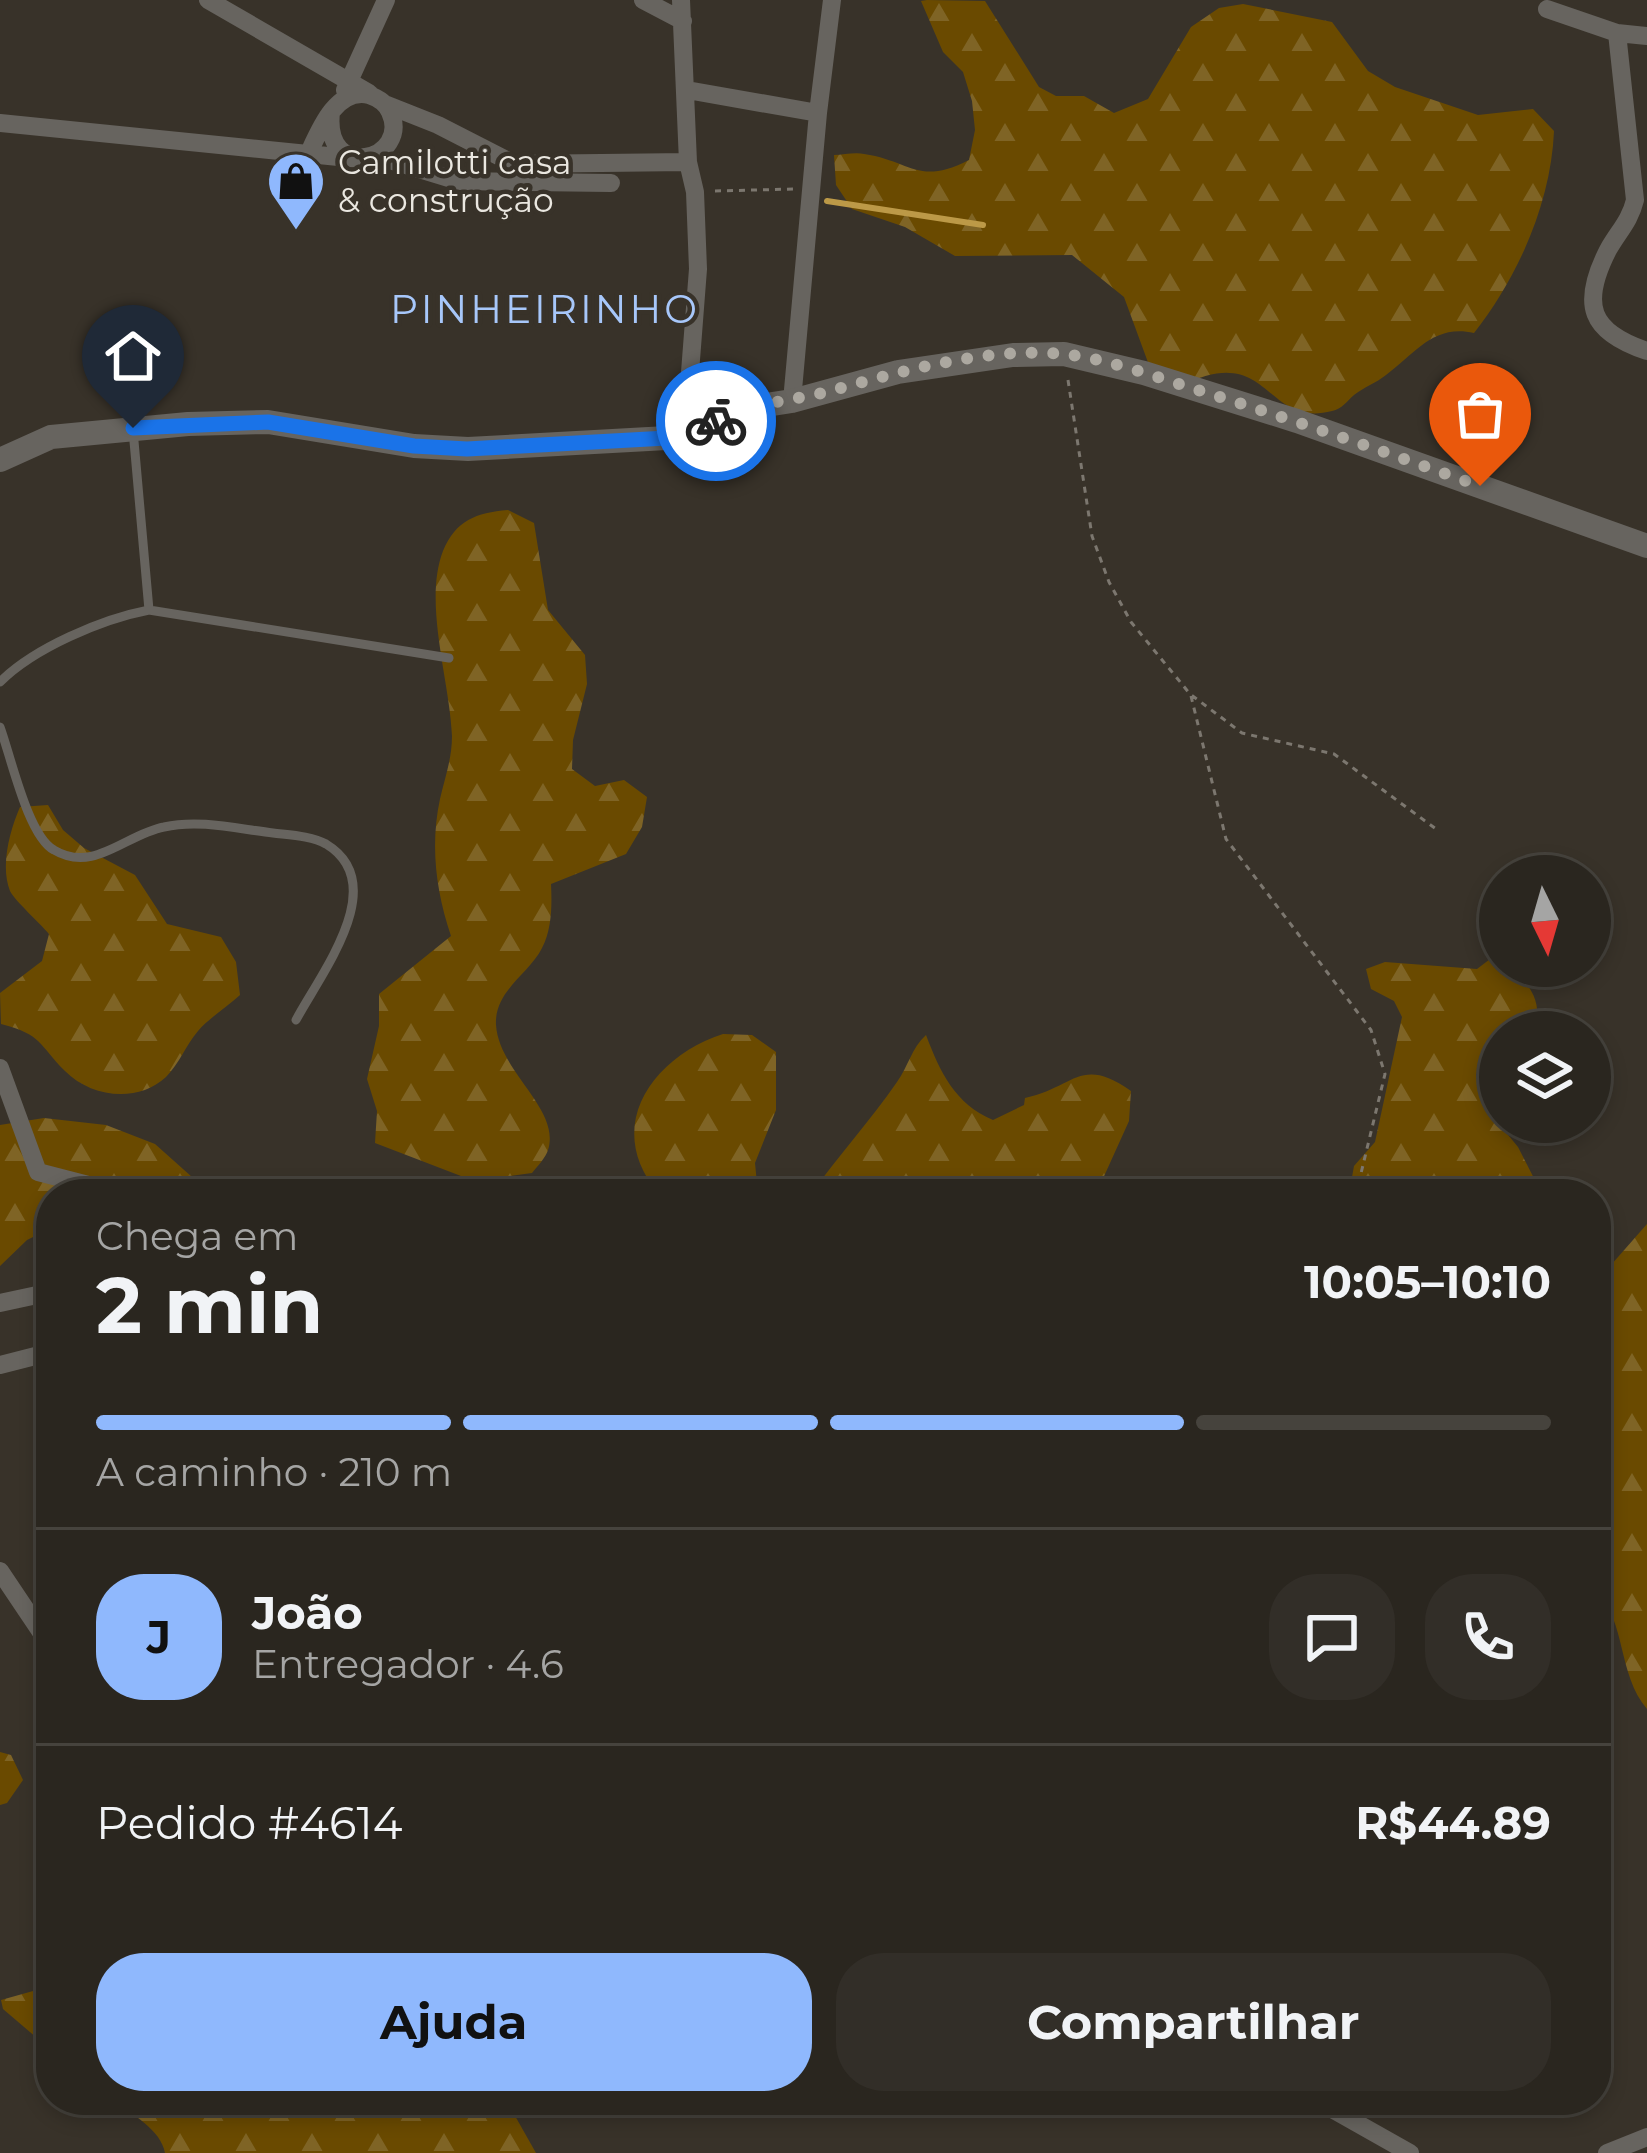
<!DOCTYPE html>
<html lang="pt">
<head>
<meta charset="utf-8">
<style>
  :root { --surface:#2a261f; --page:#322e28; --text:#f1f3f6; --muted:#a5a5a4; --line:#46433d; --accent:#8fb8fd }
  body { margin:0; font-family:Montserrat,sans-serif; background:var(--page); color:var(--text); height:100vh; display:flex; flex-direction:column; font-size:45px; white-space:nowrap }
  * { box-sizing:border-box; margin:0 }
  p { font-size:39px; color:var(--muted) }
  .icon { flex:none; width:66px; height:66px; fill:none; stroke:currentColor; stroke-width:2; stroke-linecap:round; stroke-linejoin:round }
  .map { position:relative; flex:1; overflow:hidden }
  .details { position:absolute; left:36px; top:1179px; width:1575px; height:936px; display:flex; flex-direction:column; background:var(--surface); border-radius:48px; box-shadow:0 6px 18px #0003,0 0 0 3px var(--line) }
  .details>* { flex:none }
  .needle { width:78px; rotate:175deg }
  .controls { position:absolute; left:1479px; top:855px; display:grid; gap:24px }
  .controls a { display:grid; place-items:center; width:132px; height:132px; border-radius:50%; background:var(--surface); box-shadow:0 6px 18px #0003,0 0 0 3px var(--line); font-size:60px }
  .pin { position:absolute; display:grid; place-items:center; width:102px; height:102px; color:#fff; margin:-123px -51px; border-radius:50% 50% 50% 0; rotate:-45deg; box-shadow:0 0 12px #0007 }
  .pin .icon { rotate:45deg }
  .courier { position:absolute; display:grid; place-items:center; width:120px; height:120px; margin:-60px; border:9px solid #1a73e8; border-radius:50%; background:#fff; color:#222; box-shadow:0 3px 15px #0007 }
  .summary em { font-style:normal; font-weight:700 }
  .summary div { display:flex; flex-direction:column-reverse }
  .summary { display:flex; align-items:center; justify-content:space-between; height:204px; padding:0 60px }
  h1 { font-size:78px; font-weight:700; line-height:90px }
  .bar { display:grid; grid-template-columns:repeat(4,1fr); gap:18px 12px; align-content:center; height:144px; padding:0 60px }
  .bar i { height:15px; border-radius:9px; background:var(--line) }
  .bar .on { background:var(--accent) }
  .bar p { grid-column:span 4 }
  .line { display:flex; align-items:center; gap:30px; padding:0 60px; border-top:3px solid var(--line) }
  .line div { flex:1 }
  .round { display:grid; place-items:center; flex:none; width:126px; height:126px; border-radius:48px; background:var(--page) }
  .cta { display:flex; gap:24px; margin-top:auto; padding:24px 60px }
  .cta a { flex:1; height:138px; border-radius:48px; background:var(--accent); color:#111; font-size:48px; font-weight:700; line-height:138px; text-align:center }
  .cta a+a { background:var(--page); color:var(--text) }
  .map>svg:first-child { display:block }
  .forest { fill:url(#forest-firs) }
  .lines { fill:none; stroke-linecap:round; stroke-linejoin:round }
  .stream { stroke:#bc9947; stroke-width:6 }
  .path { stroke:#7c776f; stroke-width:3; stroke-dasharray:6 6; stroke-linecap:butt }
  .service { stroke:#67645f; stroke-width:9 }
  .minor { stroke:#67645f; stroke-width:18 }
  .tertiary { stroke:#67645f; stroke-width:24 }
  .done { stroke:#aca8a0; stroke-width:12; stroke-dasharray:0 21.6 }
  .route { stroke:#1a73e8; stroke-width:15 }
  .labels { text-anchor:middle; stroke-width:9; stroke-linejoin:round; paint-order:stroke }
  .poi-label { font-size:33px; fill:#eae7e0; stroke:#383229; text-anchor:start }
  .quarter-label { font-size:39px; letter-spacing:3px; fill:#a7c7fa; stroke:#383229 }
</style>
</head>
<body>
<div class="map">
<svg width="1647" height="2153" viewBox="0 0 1647 2153">
  <defs>
    <pattern id="forest-firs" width="22" height="20" patternUnits="userSpaceOnUse" patternTransform="scale(3)"><rect width="22" height="20" fill="#6a4a00"/><path d="M5 1l3.5 6h-7zM16 11l3.5 6h-7z" fill="#7f6425"/></pattern>
  </defs>
  <rect width="100%" height="100%" fill="#383229"/>
  <path class="forest" d="M927 0 985 1 1039 87 1056 96H1084L1114 113 1148 99 1191 27 1219 8 1243 4 1332 22 1368 71 1395 87 1478 115 1533 109 1554 131C1551 203 1518 277 1474 333 1433 324 1416 353 1386 375 1376 383 1364 387 1354 395 1347 401 1342 409 1332 411 1263 429 1271 339 1179 387L1153 376 1124 297 1072 255 955 256 905 227 852 209 836 185 834 155C843 155 855 152 864 154 911 161 918 186 969 160L975 130 972 101 963 72 943 52 921 1Z
    M508 510 534 523 548 610 585 655 587 684 573 740 572 769 595 786 624 780 647 797 642 827 626 854 551 884C552 905 552 929 542 948 529 974 494 991 496 1025 499 1072 561 1109 548 1150 546 1157 537 1167 532 1173L474 1181 375 1143 377 1111 367 1079 379 1026V994L451 936C436 891 430 846 440 799 445 777 452 759 452 736 450 681 423 603 443 551 456 520 476 513 508 510Z
    M48 805 63 830 84 848 135 875 167 924 221 937 236 962 240 995C227 1007 209 1018 198 1031 186 1045 179 1064 166 1077 138 1103 92 1098 65 1071 38 1044 43 1035 1 1024L0 993 42 961 49 934C40 923 15 901 10 891 0 866 10 830 20 807Z
    M1498 953 1500 966H1511C1530 986 1544 1002 1534 1032H1500V1057L1476 1074 1481 1102 1518 1147 1542 1194H1349L1354 1166 1375 1142 1402 1017 1394 1001 1371 989 1366 969 1385 962 1477 969Z
    M723 1034 752 1035 776 1052V1110L755 1163 758 1194H659C602 1128 652 1057 723 1034Z
    M926 1035C940 1072 955 1104 993 1120L1024 1105 1025 1098C1074 1088 1080 1055 1131 1091L1129 1121 1096 1194H811C839 1155 870 1121 897 1082 909 1065 911 1049 926 1035Z
    M44 1118 106 1125 155 1144 211 1194H51V1228L27 1240 0 1266V1125Z
    M1647 1224V1709C1617 1673 1627 1623 1596 1590V1268L1611 1265Z
    M0 1752 11 1755 23 1780 7 1803 0 1805Z
    M51 1986V2050L3 2009 1 2000Z
    M112 2100H506L536 2153H165C161 2129 131 2114 112 2100Z"/>
  <g class="lines">
    <path class="stream" d="M827 201 983 225"/>
    <path class="path" d="M715 191 795 189
      M1068 380 1092 536 1109 582 1131 622 1190 694 1242 733 1334 754 1436 829
      M1191 696 1226 839 1371 1030 1385 1074 1356 1194"/>
    <path class="service" d="M133 430 149 610
      M0 682C34 648 102 619 149 610L449 658
      M0 727C11 757 28 836 54 850 94 874 126 834 164 827 200 819 238 829 273 833 289 835 312 836 326 844 392 884 321 973 296 1020"/>
    <path class="minor" d="M208 0 369 93
      M643 0 683 21
      M681 0 688 162 695 192 698 269 685 437
      M1547 9 1617 33 1647 36
      M1617 33 1635 200C1630 221 1618 232 1608 250 1580 305 1590 332 1647 351
      M345 90 386 0
      M687 90 818 113
      M385 104 438 125 514 164 688 162
      M0 123 358 159
      M308 155C319 131 336 87 369 95 378 98 386 103 390 112 412 160 323 184 331 112
      M376 156 458 181 611 183
      M792 401 818 113 832 0
      M0 1068 38 1172 123 1194
      M0 1303 51 1292
      M0 1365 51 1352
      M0 1571 51 1647
      M1316 2100 1410 2153
      M1607 2153 1647 2137"/>
    <path class="tertiary" d="M0 460 51 437 188 424 268 422 414 446 468 449 685 437 739 409 792 401 898 372 1013 355 1064 354 1144 373 1297 421 1647 546"/>
  </g>
  <g class="lines">
    <path class="done" d="M716 421C751 403 792 401 830 391 903 371 986 347 1063 354 1110 359 1159 378 1204 392 1297 421 1388 453 1480 486"/>
    <path class="route" d="M133 428 268 422 414 446 467 449 685 437 716 421"/>
  </g>
  <defs>
    <g id="shop-pin" transform="scale(3)"><path d="M0 17L-7.5 6A9.5 9.5 0 1 1 7.5 6Z" fill="#8fb8fd" stroke="#383229"/><path d="M-5-2.5h2.3a2.7 3.5 0 0 1 5.4 0H5L5.5 6h-11ZM-1.5-2.5h3a1.5 2.3 0 0 0-3 0Z" fill="#111"/></g>
  </defs>
  <g fill-rule="evenodd">
    <use href="#shop-pin" x="296" y="181"/>
  </g>
  <g class="labels">
    <g class="poi-label">
      <text x="338" y="174">Camilotti casa<tspan x="338" dy="38">&amp; construção</tspan></text>
    </g>
    <g class="quarter-label">
      <text x="545" y="323">PINHEIRINHO</text>
    </g>
  </g>
</svg>
<div class="controls">
<a><svg class="needle" viewBox="-14 -14 28 28"><path d="M0-13l5 13h-10z" fill="#e53935"/><path d="M0 13l5-13h-10z" fill="#a5a5a4"/></svg></a>
<a><svg class="icon" aria-label="layers" viewBox="0 0 24 24"><path d="M12 4l9 5-9 5-9-5zM3 14l9 5 9-5"/></svg></a>
</div>
<div class="pin" style="left:1480px;top:486px;background:#ea580c"><svg class="icon" aria-label="bag" viewBox="0 0 24 24"><path d="M5 8h14l-1 12H6zM9 8a3 3 0 0 1 6 0"/></svg></div>
<div class="pin" style="left:133px;top:428px;background:#1f2937"><svg class="icon" aria-label="home" viewBox="0 0 24 24"><path d="M3 11l9-7 9 7M6 9v11h12V9"/></svg></div>
<div class="courier" style="left:716px;top:421px"><svg class="icon" aria-label="bike" viewBox="0 0 24 24"><circle cx="6" cy="16" r="4"/><circle cx="18" cy="16" r="4"/><path d="M6 16l4-8h5l3 8M10 8l3 8H6M13 5h3"/></svg></div>
<section class="details">
<div class="summary"><div><h1>2 min</h1><p>Chega em</p></div><em>10:05–10:10</em></div>
<div class="bar"><i class="on"></i><i class="on"></i><i class="on"></i><i></i><p>A caminho · 210 m</p></div>
<div class="line" style="height:216px"><b class="round" style="background:var(--accent);color:#111">J</b><div><b>João</b><p>Entregador · 4.6</p></div><a class="round"><svg class="icon" aria-label="chat" viewBox="0 0 24 24"><path d="M4 5h16v11H9l-5 4z"/></svg></a><a class="round"><svg class="icon" aria-label="phone" viewBox="0 0 24 24"><path d="M5 4h4l2 5-3 2q2 4 5 5l2-3 5 2v4C11 20 4 13 5 4z"/></svg></a></div>
<div class="line" style="height:156px"><div>Pedido #4614</div><b>R$44.89</b></div>
<div class="cta"><a>Ajuda</a><a>Compartilhar</a></div>
</section>
</div>
</body>
</html>
